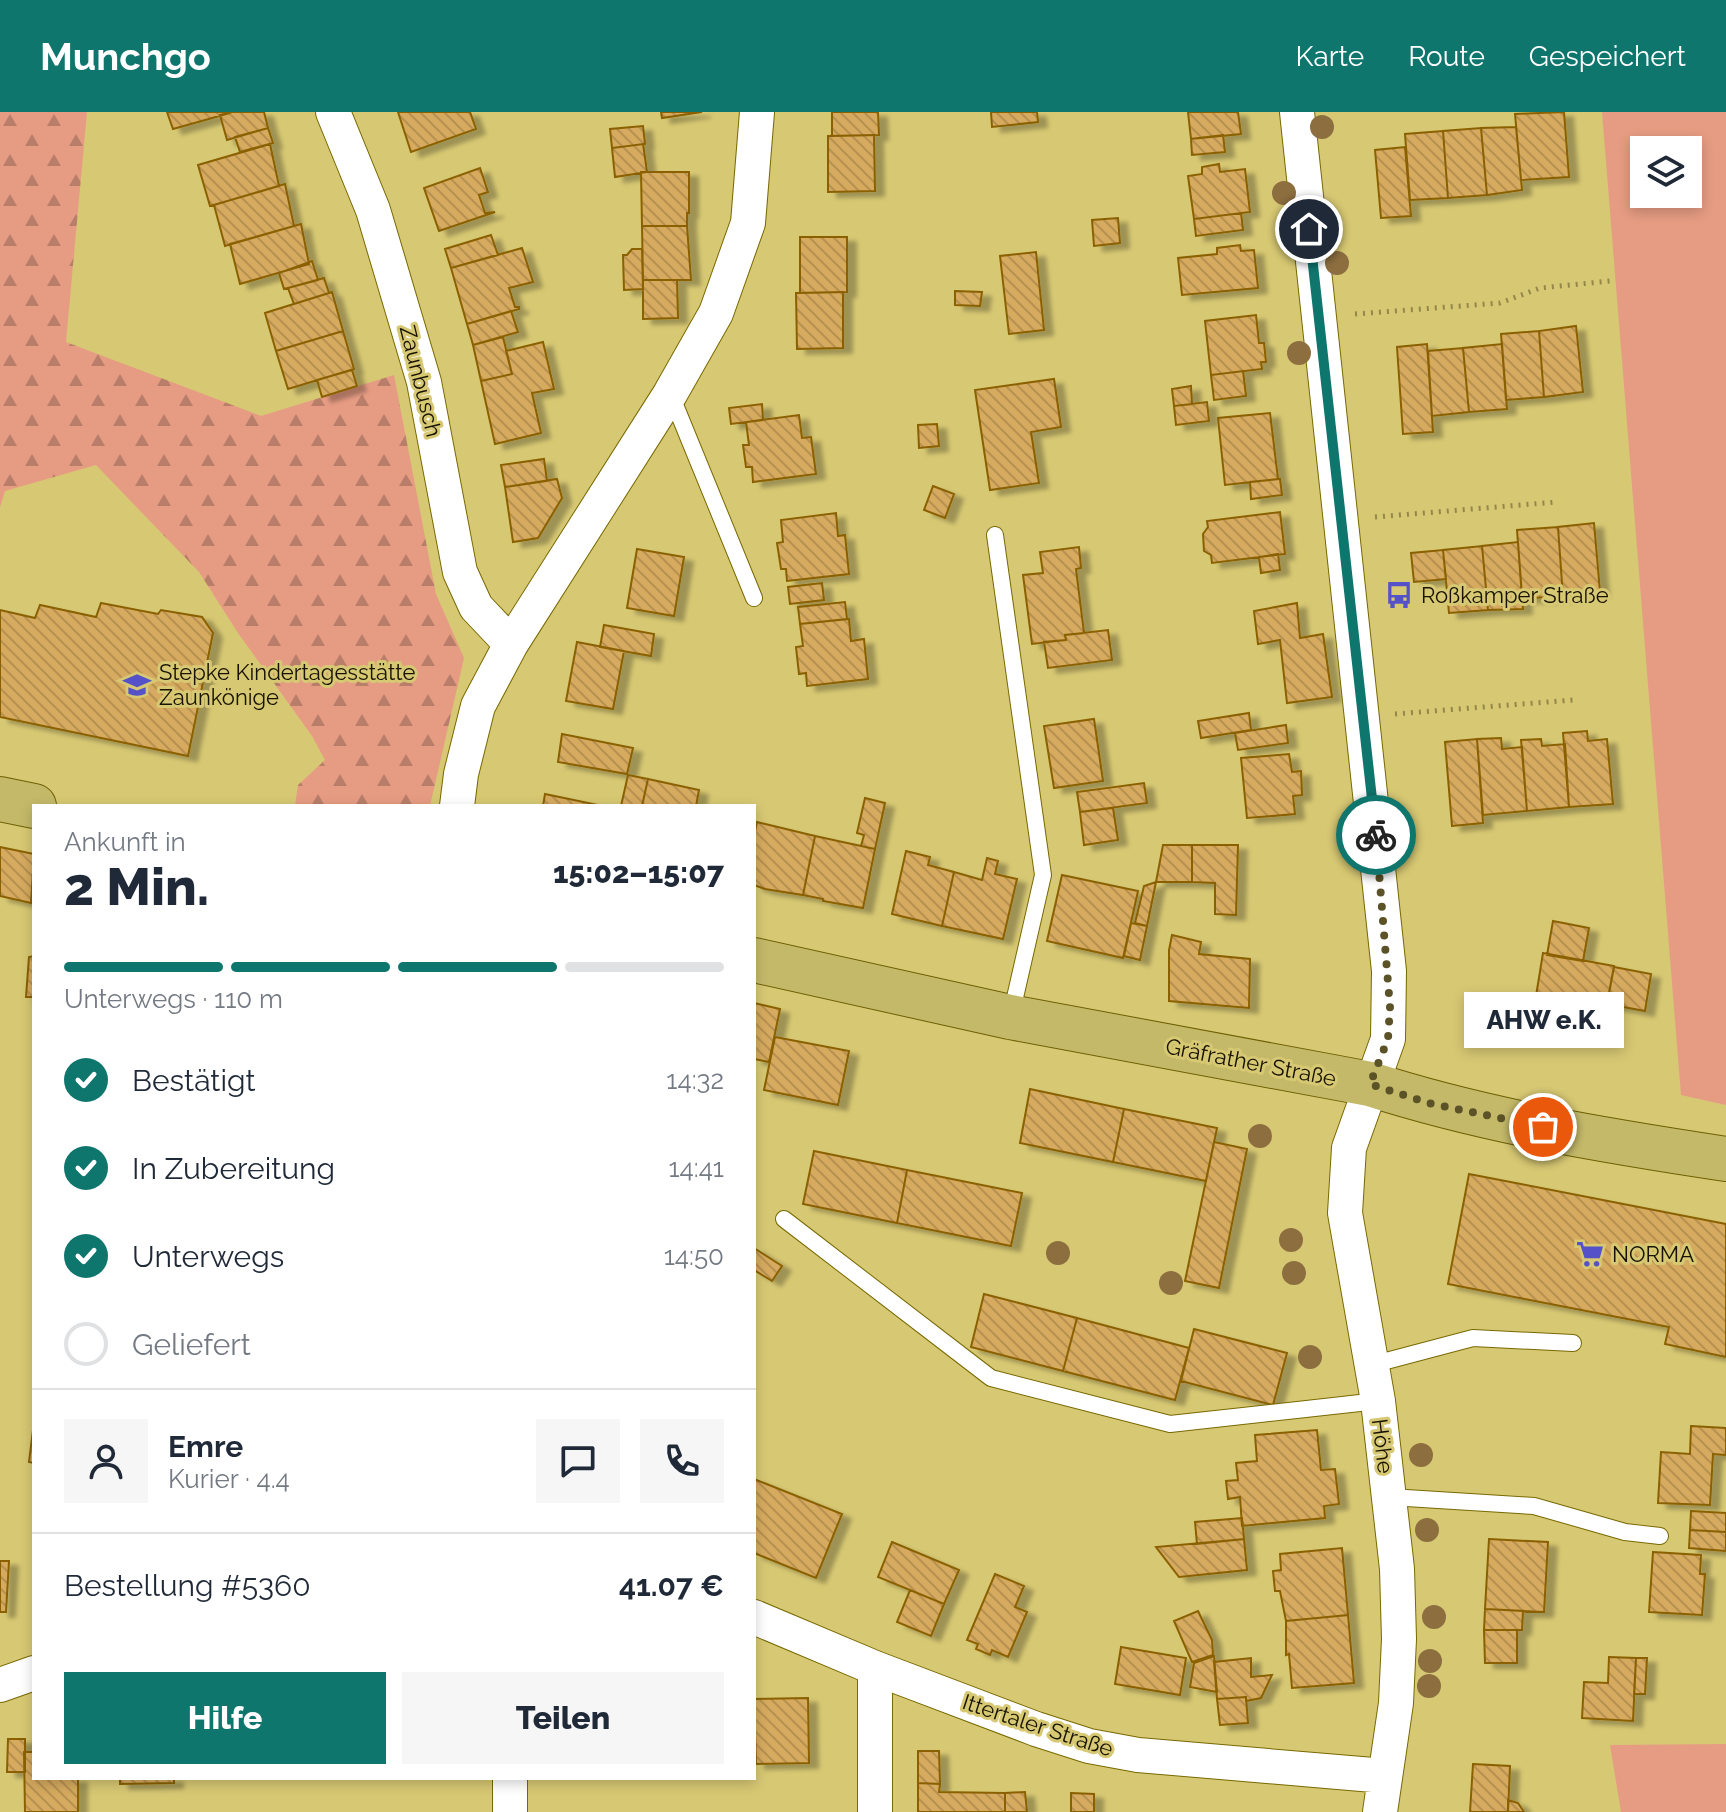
<!DOCTYPE html>
<html lang="de">
<head>
<meta charset="utf-8">
<style>
  :root { --surface:#fff; --page:#f6f6f7; --text:#1f2937; --muted:#747a83; --line:#e0e1e3; --accent:#0f766e }
  body { margin:0; font-family:Raleway,sans-serif; background:var(--page); color:var(--text); height:100vh; display:flex; flex-direction:column; font-size:30px; white-space:nowrap }
  * { box-sizing:border-box; margin:0 }
  p { font-size:26px; color:var(--muted) }
  .icon { flex:none; width:44px; height:44px; fill:none; stroke:currentColor; stroke-width:2; stroke-linecap:round; stroke-linejoin:round }
  .map { position:relative; flex:1; overflow:hidden }
  .details { position:absolute; left:32px; top:692px; width:724px; height:976px; display:flex; flex-direction:column; background:var(--surface); border-radius:0px; box-shadow:0 4px 12px #0003 }
  .details>* { flex:none }
  .buttons { position:absolute; left:1630px; top:24px; display:grid; gap:16px }
  .buttons a { display:grid; place-items:center; width:72px; height:72px; border-radius:0px; background:var(--surface); box-shadow:0 4px 12px #0003; font-size:40px }
  .pin { position:absolute; display:grid; place-items:center; width:68px; height:68px; color:#fff; margin:-34px; border:4px solid #fff; border-radius:50%; box-shadow:0 2px 8px #0007 }
  .courier { position:absolute; display:grid; place-items:center; width:80px; height:80px; margin:-40px; border:6px solid #0f766e; border-radius:50%; background:#fff; color:#222; box-shadow:0 2px 10px #0007 }
  .bubble { position:absolute; height:56px; border-radius:0px; background:var(--surface); box-shadow:0 4px 12px #0003; font-size:26px; font-weight:800; line-height:56px; text-align:center }
  .head em { font-style:normal; font-weight:800 }
  .head div { display:flex; flex-direction:column-reverse }
  .head { display:flex; align-items:center; justify-content:space-between; height:136px; padding:0 32px }
  h1 { font-size:52px; font-weight:800; line-height:60px }
  .bar { display:grid; grid-template-columns:repeat(4,1fr); gap:12px 8px; align-content:center; height:96px; padding:0 32px }
  .bar i { height:10px; border-radius:6px; background:var(--line) }
  .bar .current { background:var(--accent) }
  .bar p { grid-column:span 4 }
  .line { display:flex; align-items:center; gap:20px; padding:0 32px; border-top:2px solid var(--line) }
  .line div { flex:1 }
  .round { display:grid; place-items:center; flex:none; width:84px; height:84px; border-radius:0px; background:var(--page) }
  ol { padding:0 32px; list-style:none }
  li { display:flex; align-items:center; gap:24px; height:88px }
  li p { margin-inline-start:auto }
  li .icon { padding:8px; border-radius:50%; background:var(--accent); color:#fff; stroke-width:4 }
  li:last-child { color:var(--muted) }
  li i { width:44px; height:44px; border:4px solid var(--line); border-radius:50% }
  .action { display:flex; gap:16px; margin-top:auto; padding:16px 32px }
  .action a { flex:1; height:92px; border-radius:0px; background:var(--accent); color:#fff; font-size:32px; font-weight:800; line-height:92px; text-align:center }
  .action a+a { background:var(--page); color:var(--text) }
  header { display:flex; align-items:center; gap:48px; box-sizing:border-box; height:112px; padding:0 40px; background:var(--accent); color:#fff }
  header strong { font-size:38px }
  nav { display:flex; gap:44px; margin-inline-start:auto; font-size:28px }
  .map>svg:first-child { display:block }
  .green { fill:#e69c83; fill-rule:evenodd }
  .forest { fill:url(#forest-firs) }
  .building { fill:url(#building-back-hatch); stroke:#8a6104; stroke-width:2; filter:url(#shadow) }
  .lines { fill:none; stroke-linecap:round; stroke-linejoin:round }
  .service-casing { stroke:#786900; stroke-width:18 }
  .minor-casing { stroke:#786900; stroke-width:36 }
  .primary-casing { stroke:#6e6003; stroke-width:46 }
  .path { stroke:#93874a; stroke-width:5; stroke-dasharray:2 6; stroke-linecap:butt }
  .service { stroke:#fff; stroke-width:16 }
  .minor { stroke:#fff; stroke-width:34 }
  .primary { stroke:#c4b969; stroke-width:44 }
  .tree { fill:#8c6e3f }
  .done { stroke:#5b5228; stroke-width:8; stroke-dasharray:0 14.4 }
  .route { stroke:#0f766e; stroke-width:10 }
  .labels { text-anchor:middle; stroke-width:6; stroke-linejoin:round; paint-order:stroke }
  .street-label { font-size:22px; fill:#181300; stroke:#d7c873 }
  .poi-label { font-size:22px; fill:#181300; stroke:#d7c873; text-anchor:start }
</style>
</head>
<body>
<header>
<strong>Munchgo</strong>
<nav><a>Karte</a><a>Route</a><a>Gespeichert</a></nav>
</header>
<div class="map">
<svg width="1726" height="1700" viewBox="0 0 1726 1700">
  <defs>
    <pattern id="forest-firs" width="22" height="20" patternUnits="userSpaceOnUse" patternTransform="scale(2)"><rect width="22" height="20" fill="#e69c83"/><path d="M5 1l3.5 6h-7zM16 11l3.5 6h-7z" fill="#b97e69"/></pattern>
    <pattern id="building-back-hatch" width="6" height="6" patternUnits="userSpaceOnUse" patternTransform="scale(2)"><rect width="6" height="6" fill="#d6aa5e"/><path d="M-1 5l2 2M0 0l6 6M5-1l2 2" fill="none" stroke="#b79150"/></pattern>
    <filter id="shadow"><feDropShadow dx="9" dy="5" stdDeviation="2" flood-color="#0004"/></filter>
  </defs>
  <rect width="100%" height="100%" fill="#d7c873"/>
  <path class="green" d="M1602 0H1726V993L1681 983ZM1644 38H1688V82H1644Z
    M1726 1632V1700H1621L1610 1633Z"/>
  <path class="forest" d="M0 0H87L66 230 261 304 394 263 436 482 464 546 430 694H295L298 673 325 648 312 624 238 521 199 460 96 353 5 379 0 395Z"/>
  <path class="building" d="M167 0H230V1L173 17Z
    M264 0 268 16 227 28 220 3 232 0Z
    M398 0H470L476 17 411 40Z
    M661 0H702L662 6Z
    M832 0H878L879 23 832 24Z
    M991 0H1037L1038 10 992 15Z
    M1188 0H1238L1241 22 1191 27Z
    M1564 0 1569 65 1521 68 1515 2Z
    M643 14 645 32 612 36 610 17Z
    M1516 15 1522 78 1487 83 1481 16Z
    M268 16 273 31 240 40 235 25Z
    M1481 16 1487 83 1448 86 1443 19Z
    M1443 19 1448 86 1410 88 1405 22Z
    M874 23 875 79 828 80V24Z
    M1223 23 1225 40 1192 43 1191 27Z
    M270 32 279 74 210 94 198 53Z
    M643 32 647 60 615 65 612 36Z
    M1405 35 1411 104 1381 106 1375 38Z
    M1219 52 1220 60 1245 57 1250 100 1194 107 1188 64 1202 62V55Z
    M480 56 488 80 479 83 485 101 495 100 439 119 424 76Z
    M641 60H689V101H687V114H642Z
    M285 72 294 114 225 134 214 93Z
    M1241 101 1243 118 1196 124 1194 107Z
    M1118 106 1120 131 1094 134 1092 108Z
    M301 112 309 152 240 172 230 132Z
    M642 114H687L691 168H643Z
    M491 123 498 143 451 156 445 137Z
    M800 125H847V180L800 181Z
    M1240 133 1241 139 1254 138 1258 176 1182 183 1178 146 1217 142V136Z
    M522 136 533 170 509 176 515 195H519V197L467 212 451 156Z
    M632 137H642L643 177 624 178 623 143H627Z
    M1036 140 1044 218 1009 222 1000 144Z
    M312 149 318 168 284 177 279 161Z
    M324 166 329 181 294 192 288 176Z
    M643 168H677L678 206 643 207Z
    M955 179 982 180 980 194 955 193Z
    M332 180 343 219 276 239 265 201Z
    M843 180V236L797 237 796 181Z
    M511 199 518 220 473 233 467 212Z
    M1256 203 1259 231H1264L1266 250H1261L1262 257 1211 263 1205 209Z
    M1576 214 1583 280 1544 285 1539 219Z
    M343 219 354 257 288 277 276 239Z
    M1539 219 1544 285 1506 288 1501 222Z
    M503 225 512 262 481 269 473 233Z
    M543 230 554 277 532 281 541 321 495 332 481 269 512 262 506 239Z
    M1427 232 1433 320 1403 322 1397 235Z
    M1502 232 1507 297 1469 300 1463 236Z
    M1463 236 1469 300 1432 304 1428 239Z
    M352 258 357 274 322 285 317 268Z
    M1243 259 1246 284 1214 288 1211 263Z
    M1054 267 1061 315 1031 320 1039 371 990 378 975 278Z
    M1191 274 1192 292 1174 294 1172 277Z
    M1207 290 1209 309 1176 313 1174 294Z
    M762 292 763 308 731 312 729 296Z
    M1270 301 1278 367 1225 373 1218 306Z
    M799 303 802 326 811 325 816 362 753 370 752 355H746L743 333H749L746 310Z
    M937 312 939 334 919 336 918 313Z
    M544 347 547 369 505 375 501 353Z
    M557 367 562 386 538 426 513 430 505 375Z
    M1278 367H1280L1282 383 1251 387 1250 370Z
    M933 374 954 382 945 406 924 398Z
    M1280 400 1285 442 1212 451 1211 443 1204 439 1203 422 1208 415 1207 409Z
    M836 401 838 424 845 423 849 462 787 469 786 457H781L777 431 783 430 781 408Z
    M1594 411 1600 480 1563 485 1558 415Z
    M1558 415 1563 485 1522 486 1517 418Z
    M1518 430 1523 497 1488 498 1482 434Z
    M1482 434 1488 498 1449 501 1443 438Z
    M1079 435 1081 456 1076 457 1084 521 1065 523 1066 528 1032 532 1023 463 1043 461 1040 440Z
    M637 437 684 445 674 504 627 496Z
    M1443 438 1446 467 1414 470 1411 441Z
    M1278 442 1280 458 1261 461 1259 445Z
    M822 471 824 488 790 492 788 475Z
    M845 490 847 507 800 512 798 495Z
    M101 491 158 502 161 498 202 505 213 521 188 644 0 605V498L35 506 40 493 96 505Z
    M1297 491 1300 526 1323 522 1332 585 1287 591 1280 528 1258 532 1254 499Z
    M849 507 851 529 864 527 868 567 807 574 806 561 799 562 796 535 803 534 800 512Z
    M604 513 654 522 651 544 600 535Z
    M1108 518 1112 548 1048 556 1044 530 1066 528 1065 523Z
    M577 530 624 539 613 597 566 589Z
    M1249 601 1251 618 1201 626 1198 609Z
    M1094 607 1103 669 1054 676 1044 614Z
    M1286 613 1288 631 1238 638 1235 621Z
    M1587 619 1588 629 1607 627 1613 692 1569 695 1563 621Z
    M562 622 633 636 627 662 558 650Z
    M1501 626 1502 637 1522 635 1527 699 1483 703 1477 627Z
    M1477 627 1483 711 1452 714 1445 630Z
    M1541 627 1542 634 1565 632 1569 695 1527 699 1521 628Z
    M1289 642 1292 660 1301 659 1302 683 1293 684 1295 702 1247 706 1241 646Z
    M628 663 648 667 642 694H621Z
    M648 667 699 678 696 694H642Z
    M1144 671 1147 691 1080 700 1077 680Z
    M545 682 598 693V694H543Z
    M865 686 885 691 875 737 861 734 864 723 857 721Z
    M1113 696 1118 728 1084 733 1080 700Z
    M757 710 815 724 803 783 765 777 754 773V724Z
    M815 724 875 737 863 796 823 789V787L803 783Z
    M1163 733H1192V770H1156Z
    M1192 733H1238L1236 803 1215 802V771L1192 770Z
    M0 735 34 742 31 791 0 784Z
    M906 739 930 745 928 753 954 760 942 814 892 802Z
    M987 746 998 749 995 762 1017 767 1003 827 942 814 954 760 982 768Z
    M1062 763 1138 779 1123 846 1047 829Z
    M1156 770 1147 814 1135 811 1144 774Z
    M1553 809 1589 816 1583 849 1547 843Z
    M1131 811 1147 814 1140 848 1124 844Z
    M1172 823 1201 830 1199 842 1250 847 1249 896 1169 889V838Z
    M1543 841 1614 854 1606 897 1536 884Z
    M34 844V885H26L29 845Z
    M1614 855 1651 862 1645 899 1607 892Z
    M754 891 780 897 769 950 754 947Z
    M775 925 849 939 838 993 764 978Z
    M1030 977 1124 997 1113 1050 1020 1031Z
    M1124 997 1217 1016 1206 1069 1113 1050Z
    M1214 1030 1247 1037 1219 1176 1185 1169Z
    M814 1039 907 1058 897 1111 803 1092Z
    M907 1058 1022 1081 1011 1134 897 1111Z
    M1469 1062 1726 1112V1245L1665 1232 1669 1215 1448 1172Z
    M754 1136 782 1154 772 1169 754 1158Z
    M984 1182 1077 1206 1063 1259 971 1235Z
    M1077 1206 1189 1236 1175 1288 1063 1259Z
    M1194 1217 1287 1241 1273 1293 1181 1269Z
    M1691 1314 1726 1316V1343L1713 1342 1710 1393 1658 1391 1661 1340 1690 1342Z
    M33 1318H34V1351L29 1350Z
    M1317 1318 1321 1358 1335 1357 1339 1392 1324 1394 1325 1406 1242 1414 1240 1385 1228 1387 1226 1369 1238 1368 1236 1351 1257 1349 1255 1323Z
    M754 1367 842 1402 816 1466 754 1441Z
    M1691 1399 1726 1401V1420L1690 1418Z
    M1242 1406 1244 1427 1197 1432 1195 1410Z
    M1690 1418 1726 1420V1439L1689 1436Z
    M1244 1427 1247 1458 1179 1465 1156 1435Z
    M1489 1427 1548 1430 1544 1500 1485 1497Z
    M892 1430 959 1458 944 1492 878 1465Z
    M1342 1436 1348 1503 1286 1509 1280 1479H1275L1273 1459 1281 1458 1280 1442Z
    M1653 1440 1701 1443 1700 1462H1705L1702 1503 1649 1500Z
    M0 1449H9L6 1500H0Z
    M995 1462 1024 1474 1015 1495 1027 1500 1008 1545 992 1538 990 1543 976 1537 978 1532 967 1528Z
    M910 1478 944 1492 931 1524 897 1510Z
    M1485 1497 1523 1499 1522 1518H1484Z
    M1198 1499 1212 1528 1213 1543 1192 1550 1174 1509Z
    M1348 1503 1354 1571 1292 1576 1289 1542 1286 1543V1509Z
    M1484 1518H1517V1551H1485Z
    M1121 1535 1186 1546 1180 1583 1115 1572Z
    M1214 1544 1217 1580 1190 1575 1194 1551Z
    M1609 1545 1636 1546 1633 1609 1582 1606 1584 1570 1608 1571Z
    M1251 1546V1565L1272 1563 1261 1586 1246 1589V1585L1217 1587 1214 1550Z
    M1636 1546H1647L1645 1582H1634Z
    M1246 1585 1248 1611 1220 1613 1217 1587Z
    M808 1586 809 1651 756 1652 754 1587Z
    M8 1627H25V1660H7Z
    M918 1639H939L940 1672 918 1671Z
    M24 1640H34V1666H78V1700H25Z
    M1473 1652 1510 1654 1508 1700H1470Z
    M120 1666H174V1671L120 1672Z
    M918 1671 940 1672 939 1680 1005 1681V1700H918Z
    M1025 1680 1027 1700H1005V1681Z
    M1071 1681 1094 1682V1700H1071Z
    M1508 1688 1518 1691 1524 1700H1508Z"/>
  <g class="lines">
    <g class="service-casing">
      <path id="service" d="M671 283 754 486
        M995 423 1043 763 1011 903
        M784 1107 991 1266 1170 1312 1378 1289
        M1371 1253 1473 1226 1573 1231
        M1390 1385 1534 1394 1625 1420 1660 1424"/>
    </g>
    <g class="minor-casing">
      <path id="minor" d="M333 0 373 98 424 270 460 460 476 495 511 532
        M1297 0 1389 859 1388 927 1349 1036 1345 1101 1378 1289 1397 1457 1399 1527 1396 1591 1380 1700
        M457 694 461 662 478 594 511 532 670 282 716 201 748 111 757 0
        M754 1505 875 1556 1036 1617 1089 1634 1138 1643 1385 1664
        M0 1573 34 1561
        M510 1666V1700
        M875 1700V1556"/>
    </g>
    <g class="primary-casing">
      <path id="primary" d="M0 687 34 694
        M754 848 1010 905 1370 972C1485 1009 1607 1029 1726 1047"/>
    </g>
    <path class="path" d="M1355 202 1500 191 1540 176 1610 169
      M1375 405 1557 390
      M1395 602 1573 588"/>
    <use href="#service" class="service"/>
    <use href="#minor" class="minor"/>
    <use href="#primary" class="primary"/>
  </g>
  <g class="tree">
    <circle cx="1322" cy="15" r="12"/>
    <circle cx="1284" cy="81" r="12"/>
    <circle cx="1337" cy="151" r="12"/>
    <circle cx="1299" cy="241" r="12"/>
    <circle cx="1260" cy="1024" r="12"/>
    <circle cx="1291" cy="1128" r="12"/>
    <circle cx="1058" cy="1141" r="12"/>
    <circle cx="1294" cy="1161" r="12"/>
    <circle cx="1171" cy="1171" r="12"/>
    <circle cx="1310" cy="1245" r="12"/>
    <circle cx="1421" cy="1343" r="12"/>
    <circle cx="1427" cy="1418" r="12"/>
    <circle cx="1434" cy="1505" r="12"/>
    <circle cx="1430" cy="1549" r="12"/>
    <circle cx="1429" cy="1574" r="12"/>
  </g>
  <g class="lines">
    <path class="done" d="M1376 723 1390 895 1388 927 1370 972 1428 991 1543 1015"/>
    <path class="route" d="M1309 117 1376 723"/>
  </g>
  <defs>
    <g id="bus-bare" transform="scale(2.16)"><path d="M-5-6H5V4H4V6H2V4H-2V6H-4V4H-5ZM-3.5-4V0h7V-4ZM-3.5 1.2v1.5H-2V1.2ZM2 1.2v1.5H3.5V1.2Z" fill="#5551c8" stroke="#d7c873" stroke-width="2.5" paint-order="stroke"/></g>
    <g id="school-bare" transform="scale(2.16)"><path d="M0-5L7-2L0 1L-7-2ZM-4 1L0 2.5L4 1V4Q0 6-4 4Z" fill="#5551c8" stroke="#d7c873" stroke-width="2.5" paint-order="stroke"/></g>
    <g id="supermarket-bare" transform="scale(2.16)"><path d="M-6-5.5h2.5l.6 2H6L4.5 2H-2.5L-4.4-4H-6ZM-1.5 3.2a1.3 1.3 0 1 0 .1 0ZM3 3.2a1.3 1.3 0 1 0 .1 0Z" fill="#5551c8" stroke="#d7c873" stroke-width="2.5" paint-order="stroke"/></g>
  </defs>
  <g fill-rule="evenodd">
    <use href="#bus-bare" x="1399" y="483"/>
    <use href="#school-bare" x="137" y="573"/>
    <use href="#supermarket-bare" x="1590" y="1142"/>
  </g>
  <g class="labels">
    <g class="street-label">
      <text transform="translate(421 269) rotate(76)" y="8">Zaunbusch</text>
      <text transform="translate(1251 950) rotate(11)" y="8">Gräfrather Straße</text>
      <text transform="translate(1383 1334) rotate(83)" y="8">Höhe</text>
      <text transform="translate(1038 1613) rotate(18)" y="8">Ittertaler Straße</text>
    </g>
    <g class="poi-label">
      <text x="1421" y="491">Roßkamper Straße</text>
      <text x="159" y="568">Stepke Kindertagesstätte<tspan x="159" dy="25">Zaunkönige</tspan></text>
      <text x="1612" y="1150">NORMA</text>
    </g>
  </g>
</svg>
<div class="buttons">
<a><svg class="icon" aria-label="layers" viewBox="0 0 24 24"><path d="M12 4l9 5-9 5-9-5zM3 14l9 5 9-5"/></svg></a>
</div>
<div class="pin" style="left:1543px;top:1015px;background:#ea580c"><svg class="icon" aria-label="bag" viewBox="0 0 24 24"><path d="M5 8h14l-1 12H6zM9 8a3 3 0 0 1 6 0"/></svg></div>
<div class="pin" style="left:1309px;top:117px;background:#1f2937"><svg class="icon" aria-label="home" viewBox="0 0 24 24"><path d="M3 11l9-7 9 7M6 9v11h12V9"/></svg></div>
<div class="courier" style="left:1376px;top:723px"><svg class="icon" aria-label="bike" viewBox="0 0 24 24"><circle cx="6" cy="16" r="4"/><circle cx="18" cy="16" r="4"/><path d="M6 16l4-8h5l3 8M10 8l3 8H6M13 5h3"/></svg></div>
<div class="bubble" style="left:1464px;top:880px;width:160px">AHW e.K.</div>
<section class="details">
<div class="head"><div><h1>2 Min.</h1><p>Ankunft in</p></div><em>15:02–15:07</em></div>
<div class="bar"><i class="current"></i><i class="current"></i><i class="current"></i><i></i><p>Unterwegs · 110 m</p></div>
<ol>
<li><svg class="icon" aria-label="check" viewBox="0 0 24 24"><path d="M5 12l5 5 9-10"/></svg>Bestätigt<p>14:32</p></li>
<li><svg class="icon" aria-label="check" viewBox="0 0 24 24"><path d="M5 12l5 5 9-10"/></svg>In Zubereitung<p>14:41</p></li>
<li><svg class="icon" aria-label="check" viewBox="0 0 24 24"><path d="M5 12l5 5 9-10"/></svg>Unterwegs<p>14:50</p></li>
<li><i></i>Geliefert</li>
</ol>
<div class="line" style="height:144px"><a class="round"><svg class="icon" aria-label="person" viewBox="0 0 24 24"><circle cx="12" cy="8" r="4"/><path d="M4 21q1-7 8-7t8 7"/></svg></a><div><b>Emre</b><p>Kurier · 4.4</p></div><a class="round"><svg class="icon" aria-label="chat" viewBox="0 0 24 24"><path d="M4 5h16v11H9l-5 4z"/></svg></a><a class="round"><svg class="icon" aria-label="phone" viewBox="0 0 24 24"><path d="M5 4h4l2 5-3 2q2 4 5 5l2-3 5 2v4C11 20 4 13 5 4z"/></svg></a></div>
<div class="line" style="height:104px"><div>Bestellung #5360</div><b>41.07 €</b></div>
<div class="action"><a>Hilfe</a><a>Teilen</a></div>
</section>
</div>
</body>
</html>
